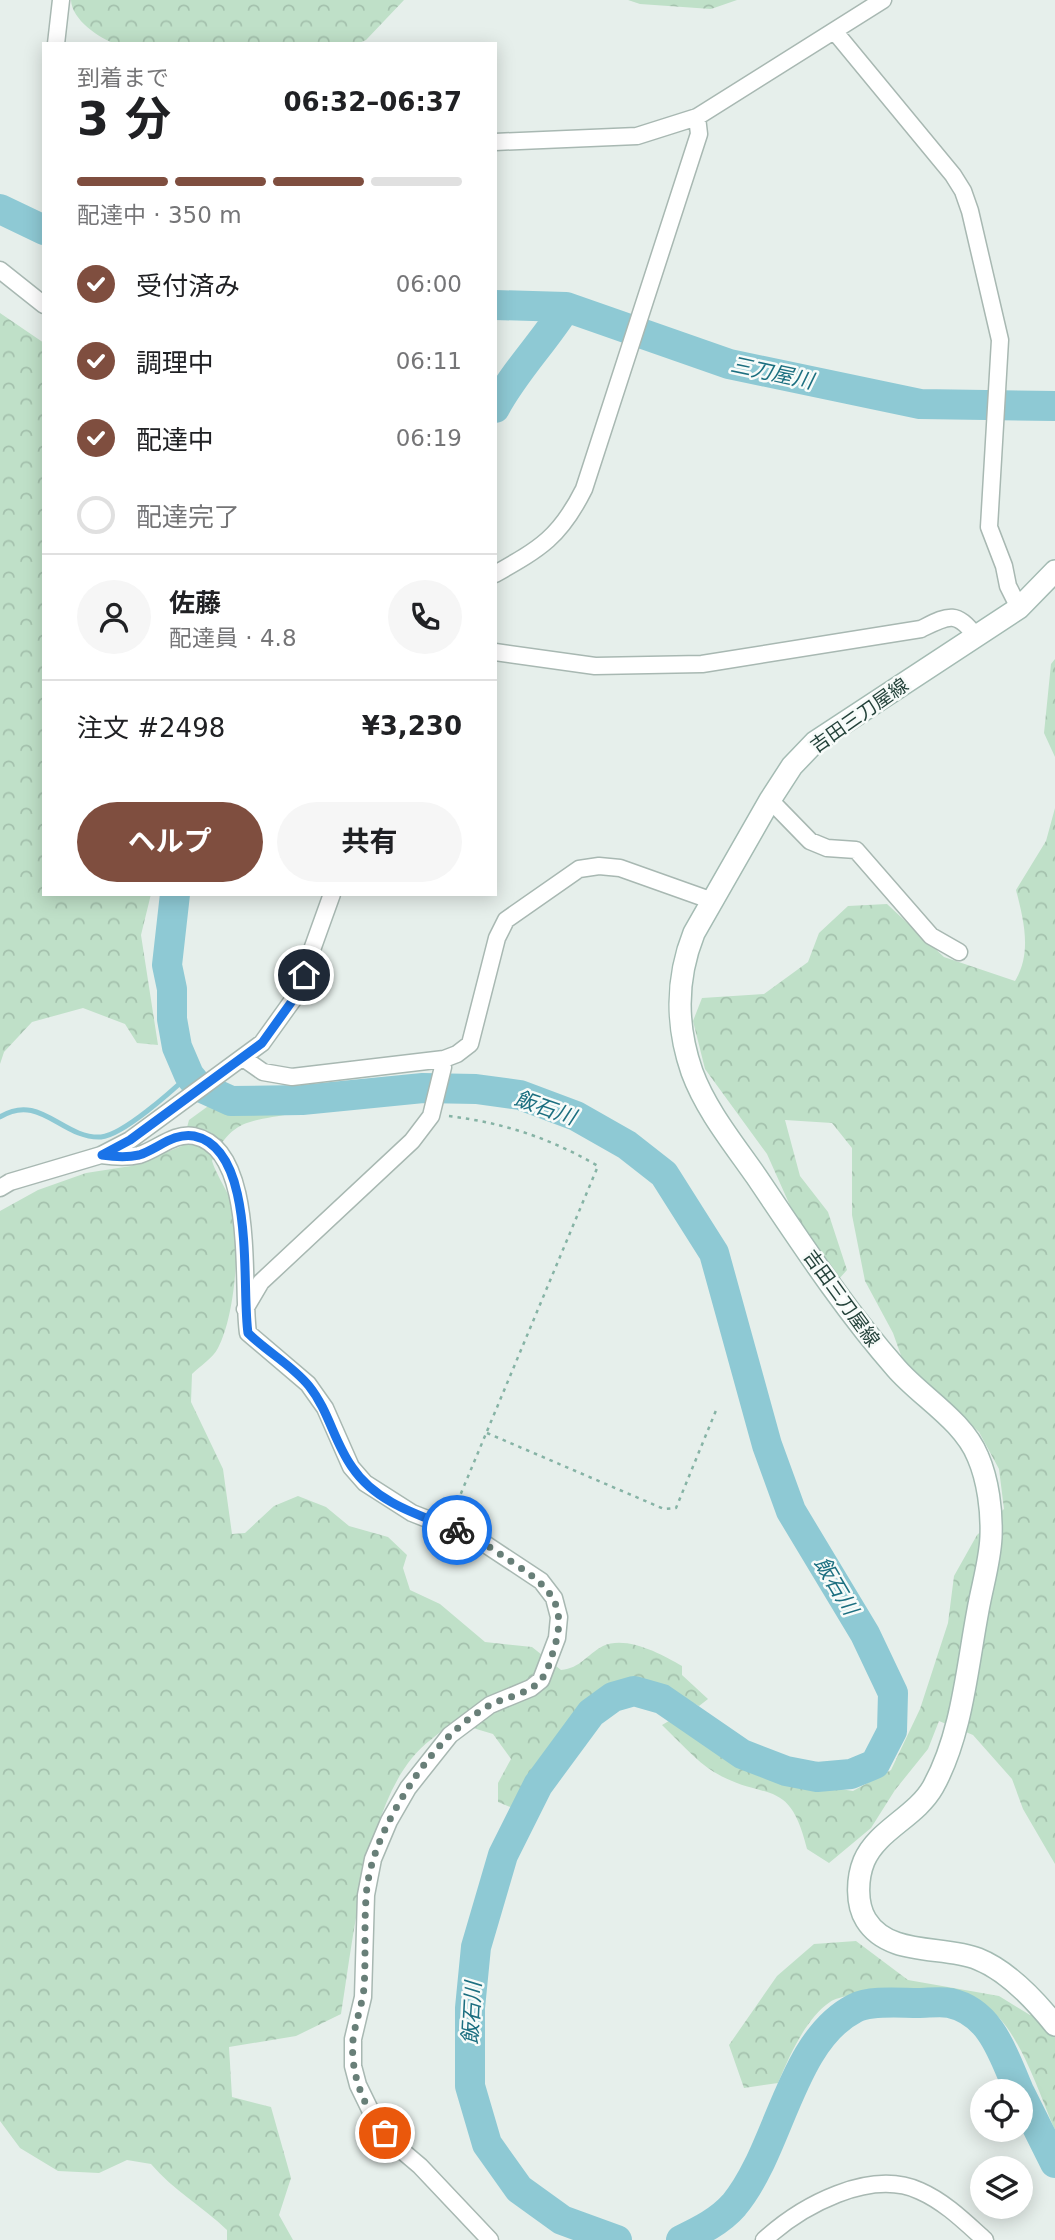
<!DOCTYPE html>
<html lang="ja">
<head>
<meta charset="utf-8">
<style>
  :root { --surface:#fff; --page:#f6f6f6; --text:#202124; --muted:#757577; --line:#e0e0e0; --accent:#7f4e3f }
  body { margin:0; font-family:"DejaVu Sans","Noto Sans JP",sans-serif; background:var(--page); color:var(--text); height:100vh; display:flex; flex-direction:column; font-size:26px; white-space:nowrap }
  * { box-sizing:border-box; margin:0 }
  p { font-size:23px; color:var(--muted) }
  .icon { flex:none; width:38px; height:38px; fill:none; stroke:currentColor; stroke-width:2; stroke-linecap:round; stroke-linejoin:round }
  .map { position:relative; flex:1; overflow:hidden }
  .side { position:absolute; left:42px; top:42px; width:455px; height:854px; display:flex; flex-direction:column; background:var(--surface); border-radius:0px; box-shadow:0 4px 18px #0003 }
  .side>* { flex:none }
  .controls { position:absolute; left:970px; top:2079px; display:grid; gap:14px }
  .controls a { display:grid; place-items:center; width:63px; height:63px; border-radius:50%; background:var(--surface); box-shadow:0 4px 18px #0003; font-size:35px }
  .pin { position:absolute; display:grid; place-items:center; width:60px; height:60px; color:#fff; margin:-30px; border:4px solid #fff; border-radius:50%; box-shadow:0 2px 7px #0007 }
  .courier { position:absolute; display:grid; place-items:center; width:70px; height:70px; margin:-35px; border:5px solid #1a73e8; border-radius:50%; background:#fff; color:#222; box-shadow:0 2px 9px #0007 }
  .overview em { font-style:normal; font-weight:700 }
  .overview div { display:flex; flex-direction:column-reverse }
  .overview { display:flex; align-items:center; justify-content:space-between; height:119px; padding:0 35px }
  h1 { font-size:46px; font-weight:700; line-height:52px }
  .bar { display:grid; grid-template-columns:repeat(4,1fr); gap:10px 7px; align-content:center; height:84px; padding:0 35px }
  .bar i { height:9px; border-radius:5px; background:var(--line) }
  .bar .current { background:var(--accent) }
  .bar p { grid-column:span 4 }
  .line { display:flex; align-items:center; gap:18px; padding:0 35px; border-top:2px solid var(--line) }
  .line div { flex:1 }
  .round { display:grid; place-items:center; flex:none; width:74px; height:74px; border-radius:37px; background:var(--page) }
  ol { padding:0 35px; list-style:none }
  li { display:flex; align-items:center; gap:21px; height:77px }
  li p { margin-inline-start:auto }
  li .icon { padding:7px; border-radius:50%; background:var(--accent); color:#fff; stroke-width:4 }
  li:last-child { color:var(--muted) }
  li i { width:38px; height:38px; border:4px solid var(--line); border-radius:50% }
  .primary-button { display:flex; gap:14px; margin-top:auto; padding:14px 35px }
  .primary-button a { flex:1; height:80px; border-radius:42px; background:var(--accent); color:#fff; font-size:28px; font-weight:700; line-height:80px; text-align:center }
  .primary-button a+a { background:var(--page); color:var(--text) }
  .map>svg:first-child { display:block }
  .forest { fill:url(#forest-crowns) }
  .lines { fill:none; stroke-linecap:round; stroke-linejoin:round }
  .stream { stroke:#8ec9d4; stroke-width:5 }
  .river { stroke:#8ec9d4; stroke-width:30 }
  .street-casing { stroke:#a8b8b2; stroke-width:19 }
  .secondary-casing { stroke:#a4bbb3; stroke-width:24 }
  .path { stroke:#86b3a5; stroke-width:2.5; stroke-dasharray:3.5 5; stroke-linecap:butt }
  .street { stroke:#fff; stroke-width:16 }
  .secondary { stroke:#fff; stroke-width:21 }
  .done { stroke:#687f78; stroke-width:7; stroke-dasharray:0 12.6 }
  .route { stroke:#1a73e8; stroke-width:9 }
  .labels { text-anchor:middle; stroke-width:5; stroke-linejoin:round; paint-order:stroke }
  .street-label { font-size:19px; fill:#24423a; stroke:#f7fbf9 }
  .water-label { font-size:21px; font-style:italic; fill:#1c6f80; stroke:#f7fbf9 }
</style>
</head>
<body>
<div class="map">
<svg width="1055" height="2240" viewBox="0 0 1055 2240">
  <defs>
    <pattern id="forest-crowns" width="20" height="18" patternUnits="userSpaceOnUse" patternTransform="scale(1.75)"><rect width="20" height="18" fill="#bfe0c8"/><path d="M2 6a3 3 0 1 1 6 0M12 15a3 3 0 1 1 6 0" fill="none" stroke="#a4c1ad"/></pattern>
  </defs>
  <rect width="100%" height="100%" fill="#e6efeb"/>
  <path class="forest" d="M71 0H404L366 40 357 44H116C99 38 72 20 71 0Z
    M628 0H737L711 9 640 4Z
    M0 313 44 343V894H151L141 935 158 1045 137 1043 125 1024 83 1008 32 1022 4 1052 0 1064Z
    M1055 659V757L1044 733 1051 664Z
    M1055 808V1864L1023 1809 1012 1779 973 1735 939 1721 928 1749 895 1790 871 1828 829 1863 807 1849C789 1775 766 1803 714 1772 696 1761 678 1740 662 1725L674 1718 693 1730 718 1755 761 1777 853 1791 891 1770 920 1709 948 1623 954 1576 977 1535 1004 1509 999 1469 979 1432 903 1361 893 1333 865 1281 852 1215V1148L832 1123 785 1120 800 1176 828 1212 847 1270 838 1280 792 1210 767 1154 705 1069 693 1021 702 998 764 994 808 962 819 933 848 906 887 904 944 957 1015 981C1032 953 1024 921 1016 890L1046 841Z
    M211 1104 259 1109 294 1108 295 1113C251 1122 232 1117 212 1161 217 1177 233 1199 234 1210 240 1245 235 1316 218 1348 213 1358 200 1366 192 1374L191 1402 223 1469 232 1534 245 1533 274 1506 298 1496 326 1507 349 1526 388 1537 407 1555 403 1568 410 1590 440 1604 485 1642 532 1647 561 1670C581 1668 586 1655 603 1646 626 1635 662 1654 682 1666V1675L708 1699 699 1706C678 1695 655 1679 630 1680 585 1682 537 1775 515 1809L498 1802V1783L511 1759 493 1734 453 1722C440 1733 423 1744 412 1758 365 1815 353 1941 341 2014L296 2036 229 2047 232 2097 271 2107 291 2178 279 2215 293 2240H227V2230C202 2206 173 2190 151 2164L127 2160 99 2173 58 2171 20 2148 0 2121V1211L38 1190 86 1173 131 1166 182 1146 189 1120Z
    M856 1941 908 1980 999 1996 1030 2015 1055 2007V2130C1040 2096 1021 2035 992 2011 970 1993 854 1986 830 2002 805 2019 789 2057 778 2083L744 2088 729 2045 777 1976 814 1944Z"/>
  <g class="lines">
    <path class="stream" d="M0 1117C40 1092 62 1139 101 1137 123 1135 172 1091 189 1075"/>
    <path class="river" d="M0 209 44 230
      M495 305 566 307 729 364 920 404 1055 406
      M495 408C514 372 544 342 566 307
      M175 894 167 965 172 989V1019L177 1047 189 1075 198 1086 231 1101 302 1100 423 1088 476 1089 520 1095 576 1116 627 1145 664 1174 714 1253 767 1445 791 1511 865 1634 893 1693 892 1731 875 1764 851 1774 817 1777 786 1771 742 1754 662 1699 634 1691 613 1697 591 1713 538 1785 503 1855 476 1947 470 2008V2086L487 2144 519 2189 562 2220 617 2240
      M1020 2093 1055 2163
      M681 2240C700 2231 720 2221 734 2205 780 2150 790 2041 855 2008 871 2000 900 2003 918 2003 928 2003 941 2001 950 2003 992 2012 1004 2057 1019 2091"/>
    <g class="street-casing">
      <path id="street" d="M835 32 953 175 963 191 970 211 1000 340 989 527 1004 566 1008 586 1019 608
        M56 44 61 0
        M495 142 637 136 697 117 883 0
        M0 270 44 305
        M495 574C541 548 560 537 584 489L699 134 697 117
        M495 652 595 666 702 664 921 629C947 616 957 609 976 637
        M770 800 810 841 827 848 856 850 931 936 959 952
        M243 1058 263 1072 292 1077 444 1059 457 1054 470 1044 497 938 506 920 579 869 599 866 620 868 710 900
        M101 1155C115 1157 126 1158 139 1155 157 1150 174 1132 194 1136 257 1149 241 1287 248 1333L308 1384 325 1408 351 1467 365 1483 412 1513 476 1538 541 1581 554 1598 559 1617 557 1638 541 1680 531 1688 490 1705 450 1735 408 1788 389 1821 373 1859 366 1895 363 1997 353 2039V2066L358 2085 376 2122 394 2144 420 2166 490 2240
        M0 1188 10 1182 101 1155 130 1140 262 1043 295 997 332 894
        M245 1309 261 1282 412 1141 431 1116 443 1067
        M764 2240C801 2206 870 2168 920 2191 945 2202 965 2222 985 2240"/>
    </g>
    <g class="secondary-casing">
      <path id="secondary" d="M1055 571 1019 608 815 742 792 766 770 800 694 933C676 978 676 1026 692 1072 706 1110 733 1143 756 1176 800 1241 844 1309 896 1368 921 1397 963 1420 978 1457 988 1480 992 1511 991 1537 990 1561 982 1587 978 1610 967 1668 962 1735 933 1787 916 1817 877 1830 864 1861 857 1878 856 1904 866 1920 889 1957 943 1945 978 1959 1008 1971 1035 2000 1055 2025"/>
    </g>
    <path class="path" d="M449 1116C504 1123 550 1138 598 1166L454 1510
      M487 1433 664 1509 676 1508 717 1408"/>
    <use href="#street" class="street"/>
    <use href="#secondary" class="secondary"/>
  </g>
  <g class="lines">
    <path class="done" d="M385 2133C364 2108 350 2074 353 2040 355 2023 362 2006 364 1988 366 1958 364 1928 366 1898 368 1860 387 1821 407 1790 427 1757 454 1726 488 1706 504 1697 527 1695 540 1681 547 1673 550 1662 553 1652 569 1604 550 1587 512 1562 494 1550 477 1538 457 1530"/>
    <path class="route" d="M304 975 295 997 262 1043 130 1140 102 1155C115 1157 126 1158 139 1155 156 1150 174 1132 194 1136 257 1149 241 1287 248 1333 267 1352 292 1365 309 1386 329 1411 334 1442 352 1467 376 1503 419 1515 457 1530"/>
  </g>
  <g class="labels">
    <g class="street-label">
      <text transform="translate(859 715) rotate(-35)" y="7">吉田三刀屋線</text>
      <text transform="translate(842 1298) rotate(54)" y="7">吉田三刀屋線</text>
    </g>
    <g class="water-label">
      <text transform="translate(772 373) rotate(12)" y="7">三刀屋川</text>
      <text transform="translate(545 1108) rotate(19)" y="7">飯石川</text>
      <text transform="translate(836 1586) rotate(59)" y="7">飯石川</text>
      <text transform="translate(472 2013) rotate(-87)" y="7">飯石川</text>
    </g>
  </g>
</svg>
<div class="controls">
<a><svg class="icon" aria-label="locate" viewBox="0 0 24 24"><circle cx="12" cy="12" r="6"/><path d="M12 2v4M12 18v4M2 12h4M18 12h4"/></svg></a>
<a><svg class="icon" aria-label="layers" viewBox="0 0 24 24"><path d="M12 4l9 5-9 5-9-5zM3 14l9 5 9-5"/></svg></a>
</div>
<div class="pin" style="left:385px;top:2133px;background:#ea580c"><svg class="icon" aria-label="bag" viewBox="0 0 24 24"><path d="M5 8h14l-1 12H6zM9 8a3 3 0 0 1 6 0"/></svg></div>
<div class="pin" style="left:304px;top:975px;background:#1f2937"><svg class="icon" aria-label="home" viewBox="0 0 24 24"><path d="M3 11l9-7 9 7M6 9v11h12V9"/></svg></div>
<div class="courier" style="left:457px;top:1530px"><svg class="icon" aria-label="bike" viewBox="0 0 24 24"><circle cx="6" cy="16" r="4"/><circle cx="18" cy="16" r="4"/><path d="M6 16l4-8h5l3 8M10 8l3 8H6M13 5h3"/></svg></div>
<section class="side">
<div class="overview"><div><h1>3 分</h1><p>到着まで</p></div><em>06:32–06:37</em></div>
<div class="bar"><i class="current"></i><i class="current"></i><i class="current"></i><i></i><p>配達中 · 350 m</p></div>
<ol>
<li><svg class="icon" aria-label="check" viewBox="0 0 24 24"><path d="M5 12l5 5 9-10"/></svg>受付済み<p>06:00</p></li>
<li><svg class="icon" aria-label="check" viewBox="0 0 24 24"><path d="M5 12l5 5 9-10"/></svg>調理中<p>06:11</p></li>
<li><svg class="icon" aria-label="check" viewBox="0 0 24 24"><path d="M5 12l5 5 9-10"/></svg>配達中<p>06:19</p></li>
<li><i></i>配達完了</li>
</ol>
<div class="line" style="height:126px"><a class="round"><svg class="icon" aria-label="person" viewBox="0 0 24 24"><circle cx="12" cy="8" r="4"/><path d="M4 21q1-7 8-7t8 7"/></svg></a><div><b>佐藤</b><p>配達員 · 4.8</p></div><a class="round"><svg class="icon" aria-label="phone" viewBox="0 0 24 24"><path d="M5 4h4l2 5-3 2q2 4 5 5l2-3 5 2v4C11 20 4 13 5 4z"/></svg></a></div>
<div class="line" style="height:91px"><div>注文 #2498</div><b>¥3,230</b></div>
<div class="primary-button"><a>ヘルプ</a><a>共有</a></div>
</section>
</div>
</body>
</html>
